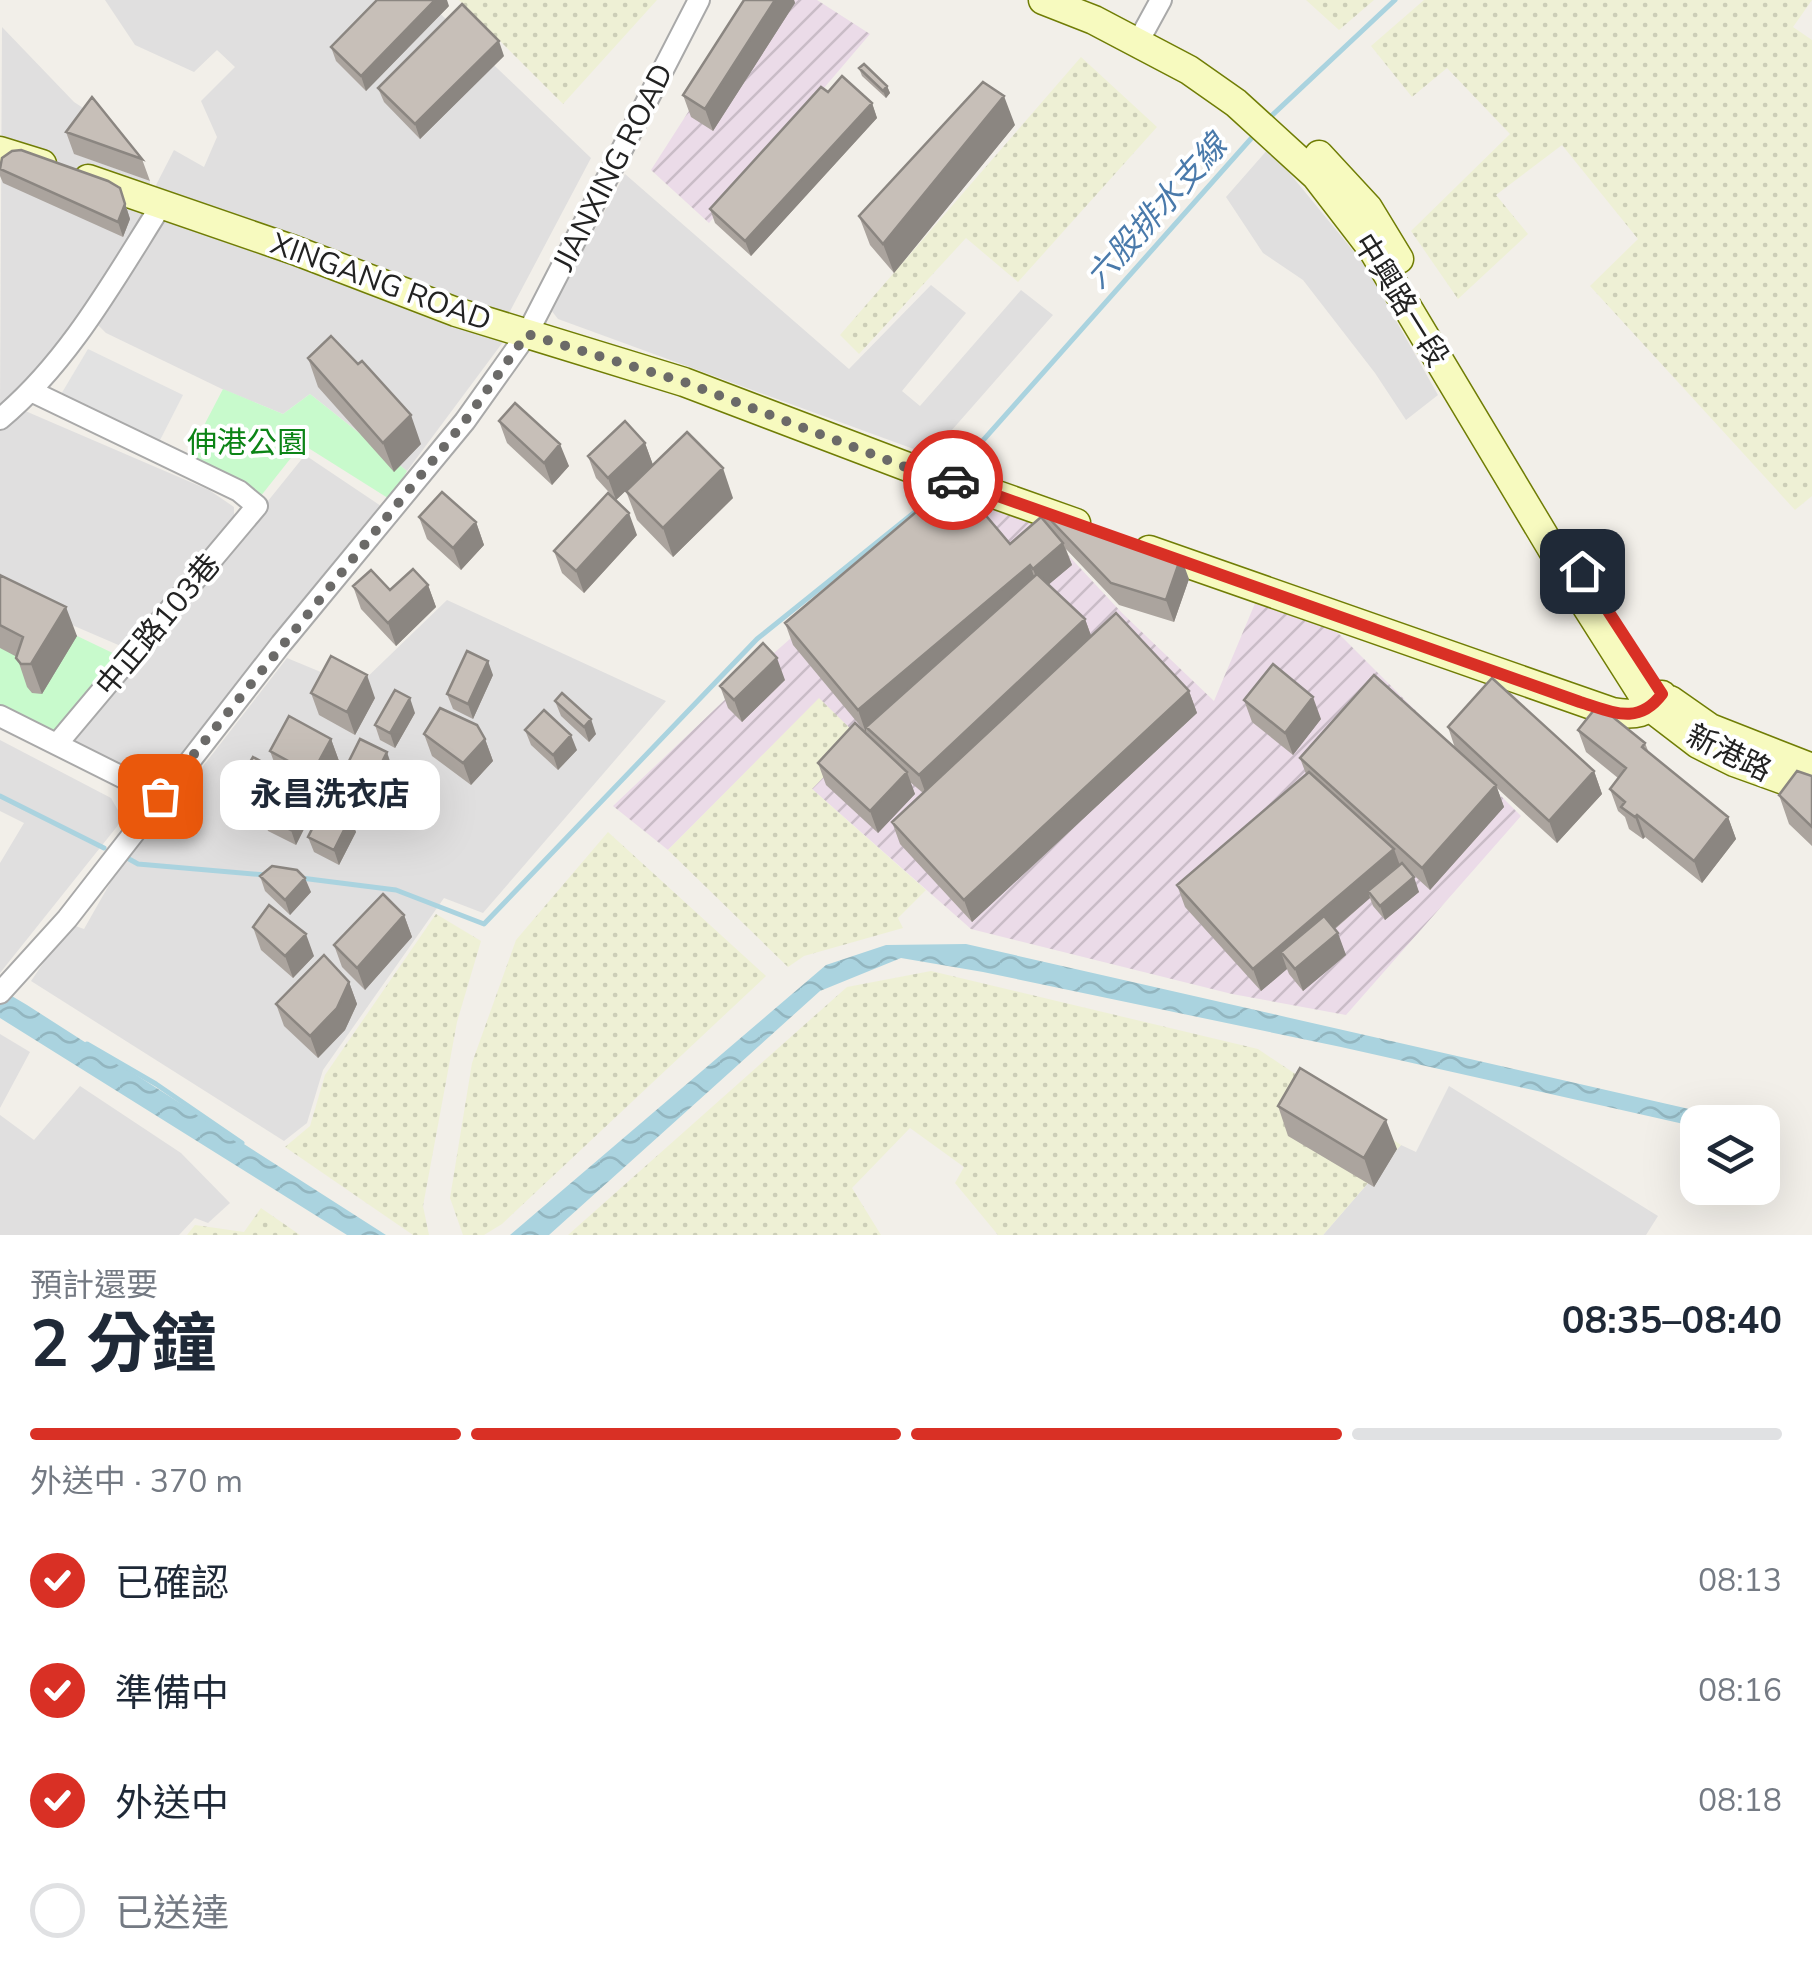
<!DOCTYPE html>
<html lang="zh-TW">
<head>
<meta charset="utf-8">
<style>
  :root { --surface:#fff; --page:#f2f2f3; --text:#1f2937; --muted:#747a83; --line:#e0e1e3; --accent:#d93025 }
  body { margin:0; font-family:"Nunito Sans","Noto Sans TC",sans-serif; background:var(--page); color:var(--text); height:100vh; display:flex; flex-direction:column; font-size:38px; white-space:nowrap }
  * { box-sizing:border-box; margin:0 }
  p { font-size:32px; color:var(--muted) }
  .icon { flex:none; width:55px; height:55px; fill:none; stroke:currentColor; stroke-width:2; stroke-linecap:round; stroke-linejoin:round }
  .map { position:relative; height:1235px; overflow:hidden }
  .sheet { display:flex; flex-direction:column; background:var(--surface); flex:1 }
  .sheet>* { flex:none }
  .tools { position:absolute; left:1680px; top:1105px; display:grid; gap:20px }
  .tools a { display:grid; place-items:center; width:100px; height:100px; border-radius:20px; background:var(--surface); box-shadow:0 10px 40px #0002; font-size:50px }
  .pin { position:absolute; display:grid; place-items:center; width:85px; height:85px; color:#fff; margin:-42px; border-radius:20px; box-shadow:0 5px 15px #0006 }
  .courier { position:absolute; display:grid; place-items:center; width:100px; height:100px; margin:-50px; border:8px solid #d93025; border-radius:50%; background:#fff; color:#222; box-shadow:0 2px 12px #0007 }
  .bubble { position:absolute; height:70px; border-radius:20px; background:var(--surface); box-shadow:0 10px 40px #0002; font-size:32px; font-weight:700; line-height:70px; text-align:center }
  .overview em { font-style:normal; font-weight:700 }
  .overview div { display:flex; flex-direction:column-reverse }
  .overview { display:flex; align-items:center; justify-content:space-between; height:170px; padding:0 30px }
  h1 { font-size:65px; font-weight:700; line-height:75px }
  .bar { display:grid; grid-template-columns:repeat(4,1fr); gap:15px 10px; align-content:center; height:120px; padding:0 30px }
  .bar i { height:12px; border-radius:8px; background:var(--line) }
  .bar .on { background:var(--accent) }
  .bar p { grid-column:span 4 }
  ol { padding:0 30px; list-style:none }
  li { display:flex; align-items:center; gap:30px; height:110px }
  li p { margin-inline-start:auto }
  li .icon { padding:10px; border-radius:50%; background:var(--accent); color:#fff; stroke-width:4 }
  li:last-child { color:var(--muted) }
  li i { width:55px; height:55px; border:5px solid var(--line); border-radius:50% }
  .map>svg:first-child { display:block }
  .residential { fill:#e0dfdf }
  .industrial { fill:url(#industrial-furrows) }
  .farmland { fill:url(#farmland-dots) }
  .park { fill:#c8facc }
  .parking { fill:#e2e2e2 }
  .water { fill:url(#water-waves) }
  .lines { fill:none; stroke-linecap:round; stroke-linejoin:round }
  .stream { stroke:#aad3df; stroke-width:5 }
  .street-casing { stroke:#a9a9a9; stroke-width:24 }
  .secondary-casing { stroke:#707d05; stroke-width:31 }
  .street { stroke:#fff; stroke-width:20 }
  .secondary { stroke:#f7fabf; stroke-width:28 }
  .wall { fill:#aba49e }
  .shaded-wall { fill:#8b8681 }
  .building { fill:#c7bfb8; stroke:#8b8681; stroke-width:2.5 }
  .done { stroke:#6b6a68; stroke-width:10; stroke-dasharray:0 18 }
  .route { stroke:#d93025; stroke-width:12 }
  .labels { text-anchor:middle; stroke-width:8; stroke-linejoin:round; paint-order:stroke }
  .street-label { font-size:30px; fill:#222; stroke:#fff }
  .park-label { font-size:30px; fill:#0c8416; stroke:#fff }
  .water-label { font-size:32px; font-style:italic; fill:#4a7aab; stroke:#fff }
</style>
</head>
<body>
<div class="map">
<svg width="1812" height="1235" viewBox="0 0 1812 1235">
  <defs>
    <pattern id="industrial-furrows" width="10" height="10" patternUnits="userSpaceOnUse" patternTransform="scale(2.5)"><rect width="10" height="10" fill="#ebdbe8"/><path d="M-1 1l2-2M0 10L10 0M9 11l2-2" fill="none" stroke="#c9bcc7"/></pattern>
    <pattern id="farmland-dots" width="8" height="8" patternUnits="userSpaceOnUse" patternTransform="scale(2.5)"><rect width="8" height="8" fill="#eef0d5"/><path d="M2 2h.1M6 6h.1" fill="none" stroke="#ccceb7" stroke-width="1.8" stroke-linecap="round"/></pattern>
    <pattern id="water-waves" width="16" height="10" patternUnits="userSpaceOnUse" patternTransform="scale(2.5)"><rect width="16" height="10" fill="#aad3df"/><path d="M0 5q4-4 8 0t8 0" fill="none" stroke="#92b5bf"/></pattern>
  </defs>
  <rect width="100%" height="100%" fill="#f2efe9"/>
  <path class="residential" d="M105 0H426L591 158 508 315 303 244 155 187 174 150 204 167 217 137 201 101 235 67 217 50 194 72 135 45Z
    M2 27 74 102 100 119 75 154 150 181 149 206 84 315 27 388 0 408Z
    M1269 148 1364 264 1438 395 1406 420 1375 373 1303 280 1263 253 1226 197Z
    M625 174 849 369 931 285 966 313 902 391 920 406 1021 290 1053 315 930 455 558 319 551 310Z
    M165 217 503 342 407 471 310 394 283 414 222 389 106 333 94 321Z
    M23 410 209 490 234 507V518L130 650 0 594V431Z
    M305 455 384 508 155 784 74 742Z
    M447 600 666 701 483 913 444 898 323 1070 307 1123 284 1141 31 981 70 924 84 929 126 855 176 801 287 658 357 687Z
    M0 740 111 798 123 819 0 973V863L24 823 0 811Z
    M0 1034 30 1052 0 1108Z
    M80 1086 181 1153 230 1203 208 1223 195 1218 179 1235H0V1115L34 1140Z
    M1449 1086 1658 1216 1646 1235H1323L1401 1145 1416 1152Z"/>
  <path class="industrial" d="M760 0H817L870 34 709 223 651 170Z
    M955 492 1041 526 1122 613 1214 701 1256 601 1334 629 1521 816 1346 1015 1232 994 971 929 812 789 819 699 668 850 613 806 773 654Z"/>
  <path class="farmland" d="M459 0H657L563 104Z
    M1306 0H1374L1339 30Z
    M1424 0H1812L1793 27 1812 40V496L1795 510 1590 286 1638 239 1562 145 1496 195 1528 234 1458 299 1411 231 1510 134 1447 68 1412 97 1371 46Z
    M1081 57 1157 127 1018 282 966 238 859 354 840 335Z
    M819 698 861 739 812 789 926 890 898 918 903 928 804 956 788 967 668 850Z
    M608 832 766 976 502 1224 484 1235H463L450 1198 472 1063 516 940Z
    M436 914 481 941 457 1022 423 1206 429 1235H413L285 1147 310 1126 325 1075Z
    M931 971 1258 1049 1401 1145 1323 1235H998L955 1183 964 1167 910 1128 852 1188 881 1235H568L847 987Z
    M261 1208 300 1235H187L195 1225 244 1232Z"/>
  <path class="park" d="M223 389 283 414 310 394 407 471 391 500 302 444 260 497 187 458Z
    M0 599 121 657 57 738 0 711Z"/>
  <path class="parking" d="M88 349 183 395 157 446 57 401Z"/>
  <path class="water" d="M966 944 1746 1122H1698L1697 1127 1341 1047 983 972 901 958 820 991 549 1235H510L826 965 886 945Z
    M0 989 27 1005 386 1235H347L0 1018Z"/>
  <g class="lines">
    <path class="stream" d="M1266 121 1395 0
      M962 464 1256 133
      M0 796 104 848
      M129 859 138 864 265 875
      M301 878 396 890 484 924 757 639 926 503
      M87 1044 156 1084 242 1143"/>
    <g class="street-casing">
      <path id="street" d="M1138 42 1161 0
        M33 392 239 491 257 506 57 744
        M0 419C69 362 115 278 162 204
        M0 716 160 796
        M0 993 67 919 281 644 465 421 527 334 699 0"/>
    </g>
    <g class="secondary-casing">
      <path id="secondary" d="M1043 0 1094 20 1189 70 1236 103 1316 176 1373 250 1585 604 1651 708 1698 744 1734 762 1812 790
        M0 151 42 164
        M1319 155 1368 208 1399 259
        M88 179 294 250 456 312 684 382 929 475 963 483 1076 523
        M1149 550 1612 712C1635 716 1647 714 1662 695
        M1670 700 1710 728 1812 768"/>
    </g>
    <use href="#street" class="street"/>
    <use href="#secondary" class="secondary"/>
  </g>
  <path class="wall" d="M744 0H794L795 3 713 131 691 117 683 95Z
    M449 6 366 91 336 61 331 47Z
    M504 56 420 139 384 102 378 88Z
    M859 68 887 86 890 93 886 98 862 76Z
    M828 92 872 103 877 118 751 256 715 223 710 209Z
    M1015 125 894 273 870 245 859 216Z
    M66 132 142 159 150 181 74 154Z
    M0 162 125 203 130 219 123 237 3 183 0 176Z
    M308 358 421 444 394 472 318 387Z
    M499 421 569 466 552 485 507 443Z
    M645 443 653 465 616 500 596 478 588 456Z
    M626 491 733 498 673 557 637 520Z
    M1041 510 1189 579 1174 622 1119 605 1066 549 1072 565 1048 585 1085 619 1091 636 1189 691 1197 713 972 922 900 844 892 822 923 793 910 782 915 794 878 833 826 785 818 763 869 737 867 732 866 733 793 645 785 623 1010 544 1045 522Z
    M419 517 476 522 484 545 461 570 427 539Z
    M637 535 584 593 562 573 554 551Z
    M0 575 77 636 42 694 32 693 27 687 17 657 0 648Z
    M428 585 436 607 396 646 361 609 353 586 390 590Z
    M493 675 473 719 453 709 447 694Z
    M785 680 742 722 728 708 720 686Z
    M311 693 375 698 355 735 319 715Z
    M1244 700 1321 719 1293 755 1252 722Z
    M555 701 596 734 589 742 561 716Z
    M415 713 395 748 380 740 375 725Z
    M1448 727 1594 771 1602 794 1557 843 1497 788 1504 807 1430 890 1406 868 1419 892 1385 920 1373 906 1370 898 1335 929 1346 955 1303 991 1289 974 1287 969 1261 991 1185 907 1177 885 1306 774 1300 758 1455 748Z
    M525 730 577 750 558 770 531 745Z
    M1578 730 1645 743 1649 753 1728 817 1736 839 1702 883 1645 837 1643 839 1629 829 1625 817 1618 811 1610 789 1618 778 1586 752Z
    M424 734 485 739 493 761 471 785 432 756Z
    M331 739 339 761 320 796 278 773 270 751Z
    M346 767H392L379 794 382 801 374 816 336 796 330 781 348 771Z
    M1812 776V846L1789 824 1779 795Z
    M279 783 256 823 246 817 240 802 243 798 237 784Z
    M312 813 296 845 268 831 262 816Z
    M350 818 356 832 339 865 314 852 308 837Z
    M260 876 311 892 290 915 265 891Z
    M404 915 412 937 365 990 342 967 334 945Z
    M253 927 314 956 293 978 261 950Z
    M349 982 357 1004 345 1030 318 1058 284 1026 276 1004Z
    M1278 1106 1397 1149 1374 1187 1288 1136Z"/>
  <path class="shaded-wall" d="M435 0H447L449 6 366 91 361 76Z
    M775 0H794L795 3 713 131 705 109Z
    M499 41 504 56 420 139 415 124Z
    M887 86 890 93 886 98 883 91Z
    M1004 96 1015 125 894 273 883 244Z
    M872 103 877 118 751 256 745 241Z
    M120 188 130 219 123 237 118 222Z
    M411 415 421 444 394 472 383 443Z
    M645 443 653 465 616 500 608 478Z
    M560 444 569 466 552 485 544 463Z
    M723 468 733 498 673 557 663 528Z
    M629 513 637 535 584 593 576 571Z
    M476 522 484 545 461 570 453 548Z
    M1063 543 1072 565 1041 591 1033 569Z
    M1181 557 1189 579 1174 622 1166 600Z
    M1030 565 1038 587 866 727V733L858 710Z
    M428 585 436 607 396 646 388 623Z
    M66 607 77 636 42 694 31 664Z
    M1085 619 1093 641 927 797 919 775Z
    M777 658 785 680 742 722 734 700Z
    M488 661 493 675 473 719 468 704Z
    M367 675 375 698 355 735 347 712Z
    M1189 691 1197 713 972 922 964 900Z
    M1313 697 1321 719 1293 755 1285 733Z
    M410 698 415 713 395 748 390 733Z
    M591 719 596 734 589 742 584 727Z
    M571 735 577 750 558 770 553 755Z
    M331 739 339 761 320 796 312 774Z
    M485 739 493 761 471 785 463 763Z
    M387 752 392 767 379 794 382 801 374 816 368 801 376 787 373 780Z
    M273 768 279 783 256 823 251 808Z
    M1594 771 1602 794 1557 843 1549 821Z
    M907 772 915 794 878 833 870 811Z
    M1496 785 1504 807 1430 890 1422 868Z
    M307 798 312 813 296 845 291 830Z
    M1637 815 1645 837 1643 839 1635 817Z
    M1728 817 1736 839 1702 883 1694 861Z
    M350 818 356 832 339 865 334 850Z
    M1394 849 1402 871 1368 891 1370 898 1292 965 1281 952 1287 969 1261 991 1253 969Z
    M1414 877 1419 892 1385 920 1380 906Z
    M305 878 311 892 290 915 285 900Z
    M404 915 412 937 365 990 357 968Z
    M1338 933 1346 955 1303 991 1295 969Z
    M306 934 314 956 293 978 285 956Z
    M349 982 357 1004 345 1030 318 1058 310 1036Z
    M1386 1120 1397 1149 1374 1187 1364 1158Z"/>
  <path class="building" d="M377 0H435L361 76 331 47Z
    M744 0H775L705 109 683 95Z
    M462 4 499 41 415 124 378 88Z
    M864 64 887 86 883 91 859 68Z
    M842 76 872 103 745 241 710 209 821 87 828 92Z
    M983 82 1004 96 883 244 859 216Z
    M92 97 142 159 66 132Z
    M21 150 108 181 120 188 125 204 118 222 0 169 2 158 12 151Z
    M331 336 358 364 362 361 411 415 383 443 308 358Z
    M515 403 560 444 544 463 499 421Z
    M625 421 645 443 608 478 588 456Z
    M687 432 723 468 663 528 626 491Z
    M955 479 1010 544 1041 517 1063 543 1033 569 1030 565 858 710 785 623Z
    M442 492 476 522 453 548 419 517Z
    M608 493 629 513 576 571 554 551Z
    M1041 510 1181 557 1166 600 1111 583Z
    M413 569 428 585 388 623 353 586 371 570 390 590Z
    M1037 574 1085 619 919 775 866 727Z
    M0 575 66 607 31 664H21L16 658 23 637 0 625Z
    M1116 613 1189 691 964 900 892 822Z
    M763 643 777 658 734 700 720 686Z
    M467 651 488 661 468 704 447 694Z
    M331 656 367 675 347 712 311 693Z
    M1273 664 1313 697 1285 733 1244 700Z
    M1374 675 1496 785 1422 868 1300 758Z
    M1492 678 1594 771 1549 821 1448 727Z
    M395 690 410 698 390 733 375 725Z
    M562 693 591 719 584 727 555 701Z
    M1598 705 1645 743 1642 747 1728 817 1694 861 1637 815 1635 817 1621 807 1625 802 1610 789 1626 768 1578 730Z
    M440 708 477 725 485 739 463 763 424 734Z
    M544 710 571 735 553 755 525 730Z
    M289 716 331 739 312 774 270 751Z
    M855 723 907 772 870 811 818 763Z
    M360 739 387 752 373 780 346 767Z
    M253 757 273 768 251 808 240 802 247 790 237 784Z
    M339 766 376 786 368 801 330 781Z
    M1797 771 1812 776V827L1779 795Z
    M1309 772 1394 849 1253 969 1177 885Z
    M279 784 307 798 291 830 262 816Z
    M324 805 350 818 334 850 308 837Z
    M1402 863 1414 877 1380 906 1368 891Z
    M272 866 297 870 305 878 285 900 260 876Z
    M383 894 404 915 357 968 334 945Z
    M269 905 306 934 285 956 253 927Z
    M1324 916 1338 933 1295 969 1281 952Z
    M324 955 349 982 337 1008 310 1036 276 1004Z
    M1300 1068 1386 1120 1364 1158 1278 1106Z"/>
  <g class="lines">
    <path class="done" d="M160 796 465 421 527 334 684 382 929 476 953 480"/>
    <path class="route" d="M953 480 1580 702C1613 712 1638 726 1662 694L1582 571"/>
  </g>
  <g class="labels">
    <g class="street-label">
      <text transform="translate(613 167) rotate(-63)" y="10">JIANXING ROAD</text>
      <text transform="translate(381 282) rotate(20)" y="10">XINGANG ROAD</text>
      <text transform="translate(1401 300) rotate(58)" y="10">中興路一段</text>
      <text transform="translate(158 625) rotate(-50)" y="10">中正路103巷</text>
      <text transform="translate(1729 753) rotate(26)" y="10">新港路</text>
    </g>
    <g class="park-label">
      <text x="247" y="453">伸港公園</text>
    </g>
    <g class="water-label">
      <text transform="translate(1156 211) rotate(-48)" y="11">六股排水支線</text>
    </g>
  </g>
</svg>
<div class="tools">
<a><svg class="icon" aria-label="layers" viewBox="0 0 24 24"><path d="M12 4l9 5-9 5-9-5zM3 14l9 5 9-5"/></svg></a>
</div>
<div class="pin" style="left:160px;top:796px;background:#ea580c"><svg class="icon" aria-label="bag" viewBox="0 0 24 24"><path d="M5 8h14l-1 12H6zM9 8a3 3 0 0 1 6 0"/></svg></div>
<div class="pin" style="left:1582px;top:571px;background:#1f2937"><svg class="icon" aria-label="home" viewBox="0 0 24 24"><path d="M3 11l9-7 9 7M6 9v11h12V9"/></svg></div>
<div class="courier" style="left:953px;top:480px"><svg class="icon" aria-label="car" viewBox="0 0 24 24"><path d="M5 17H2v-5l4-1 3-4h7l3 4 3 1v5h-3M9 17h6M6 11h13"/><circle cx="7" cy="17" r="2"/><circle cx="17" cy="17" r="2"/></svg></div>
<div class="bubble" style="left:220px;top:760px;width:220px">永昌洗衣店</div>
</div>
<section class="sheet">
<div class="overview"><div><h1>2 分鐘</h1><p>預計還要</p></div><em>08:35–08:40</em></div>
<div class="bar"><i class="on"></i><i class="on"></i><i class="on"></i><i></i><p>外送中 · 370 m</p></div>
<ol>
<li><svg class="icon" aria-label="check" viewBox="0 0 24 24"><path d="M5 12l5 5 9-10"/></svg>已確認<p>08:13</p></li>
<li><svg class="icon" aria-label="check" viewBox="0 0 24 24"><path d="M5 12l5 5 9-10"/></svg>準備中<p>08:16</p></li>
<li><svg class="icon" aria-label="check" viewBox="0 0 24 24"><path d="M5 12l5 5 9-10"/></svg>外送中<p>08:18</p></li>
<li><i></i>已送達</li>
</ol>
</section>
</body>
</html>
